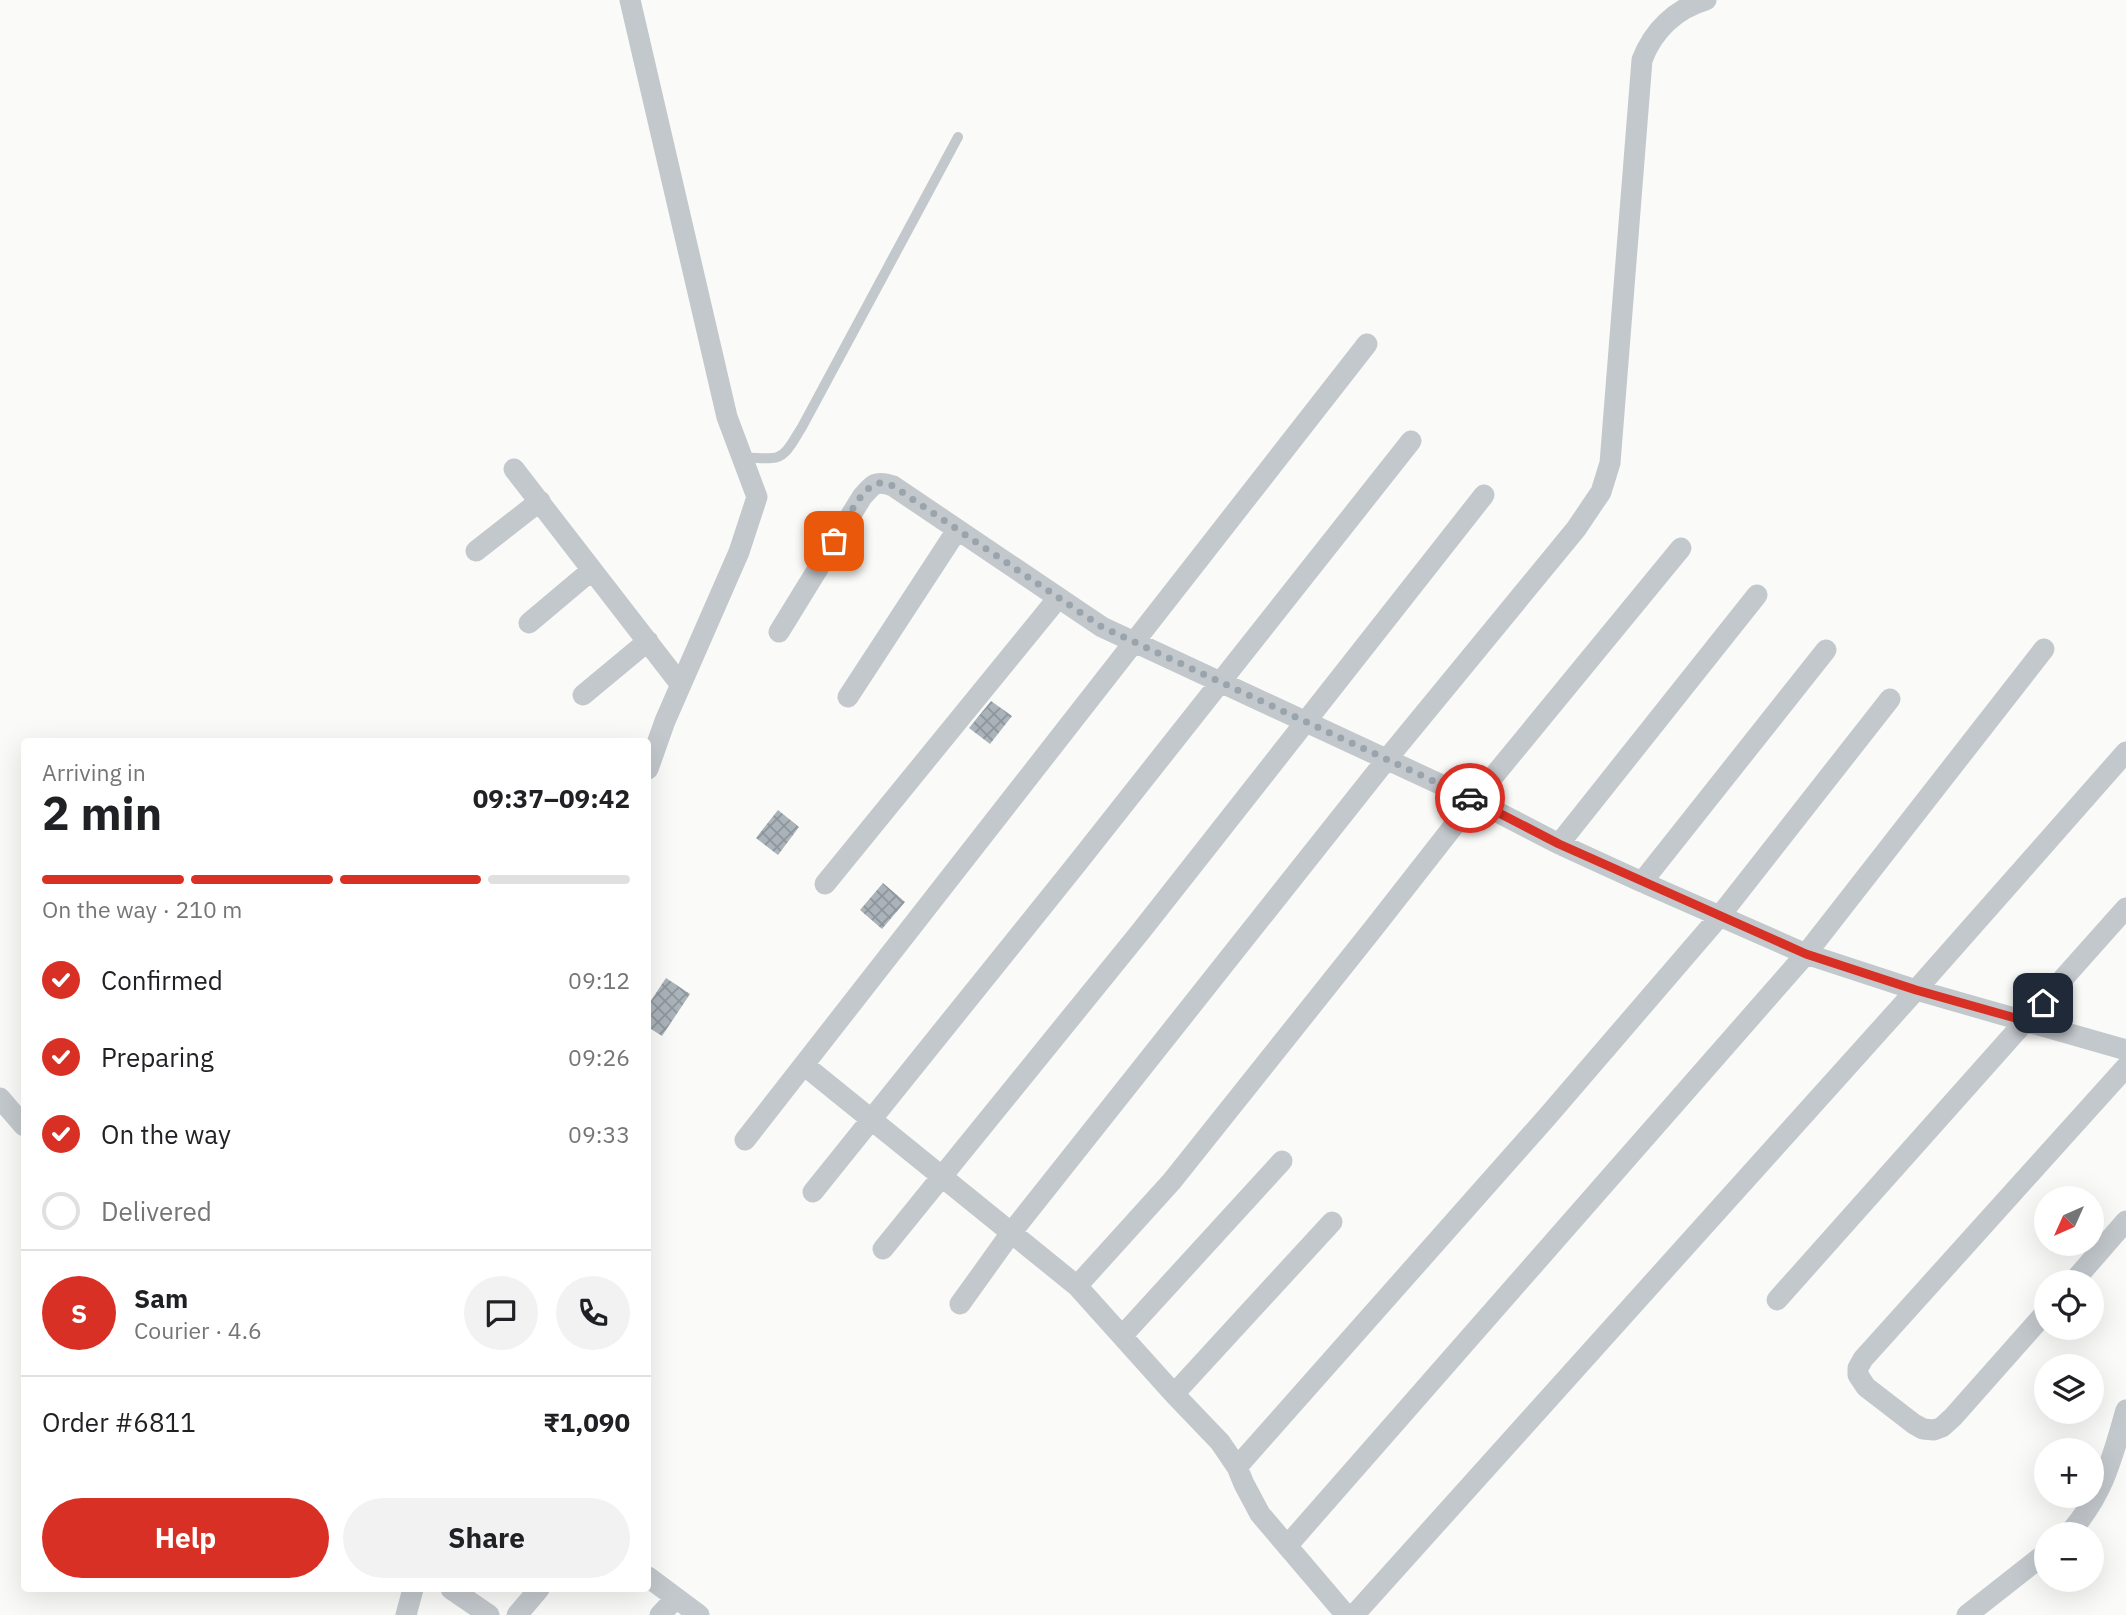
<!DOCTYPE html>
<html lang="en">
<head>
<meta charset="utf-8">
<style>
  :root { --surface:#fff; --page:#f2f2f2; --text:#202124; --muted:#757577; --line:#e0e0e0; --accent:#d93025 }
  body { margin:0; font-family:"IBM Plex Sans",sans-serif; background:var(--page); color:var(--text); height:100vh; display:flex; flex-direction:column; font-size:26px; white-space:nowrap }
  * { box-sizing:border-box; margin:0 }
  p { font-size:23px; color:var(--muted) }
  .icon { flex:none; width:38px; height:38px; fill:none; stroke:currentColor; stroke-width:2; stroke-linecap:round; stroke-linejoin:round }
  .map { position:relative; flex:1; overflow:hidden }
  .details { position:absolute; left:21px; top:738px; width:630px; height:854px; display:flex; flex-direction:column; background:var(--surface); border-radius:7px; box-shadow:0 7px 28px #0002 }
  .details>* { flex:none }
  .needle { width:46px; rotate:225deg }
  .tools { position:absolute; left:2034px; top:1186px; display:grid; gap:14px }
  .tools a { display:grid; place-items:center; width:70px; height:70px; border-radius:50%; background:var(--surface); box-shadow:0 7px 28px #0002; font-size:35px }
  .pin { position:absolute; display:grid; place-items:center; width:60px; height:60px; color:#fff; margin:-30px; border-radius:14px; box-shadow:0 4px 10px #0006 }
  .courier { position:absolute; display:grid; place-items:center; width:70px; height:70px; margin:-35px; border:5px solid #d93025; border-radius:50%; background:#fff; color:#222; box-shadow:0 2px 9px #0007 }
  .headline em { font-style:normal; font-weight:700 }
  .headline div { display:flex; flex-direction:column-reverse }
  .headline { display:flex; align-items:center; justify-content:space-between; height:119px; padding:0 21px }
  h1 { font-size:46px; font-weight:700; line-height:52px }
  .bar { display:grid; grid-template-columns:repeat(4,1fr); gap:10px 7px; align-content:center; height:84px; padding:0 21px }
  .bar i { height:9px; border-radius:5px; background:var(--line) }
  .bar .on { background:var(--accent) }
  .bar p { grid-column:span 4 }
  .line { display:flex; align-items:center; gap:18px; padding:0 21px; border-top:2px solid var(--line) }
  .line div { flex:1 }
  .round { display:grid; place-items:center; flex:none; width:74px; height:74px; border-radius:37px; background:var(--page) }
  ol { padding:0 21px; list-style:none }
  li { display:flex; align-items:center; gap:21px; height:77px }
  li p { margin-inline-start:auto }
  li .icon { padding:7px; border-radius:50%; background:var(--accent); color:#fff; stroke-width:4 }
  li:last-child { color:var(--muted) }
  li i { width:38px; height:38px; border:4px solid var(--line); border-radius:50% }
  .button { display:flex; gap:14px; margin-top:auto; padding:14px 21px }
  .button a { flex:1; height:80px; border-radius:42px; background:var(--accent); color:#fff; font-size:28px; font-weight:700; line-height:80px; text-align:center }
  .button a+a { background:var(--page); color:var(--text) }
  .map>svg:first-child { display:block }
  .building { fill:url(#building-cross-hatch) }
  .lines { fill:none; stroke-linecap:round; stroke-linejoin:round }
  .lane { stroke:#c3c8cc; stroke-width:10 }
  .street { stroke:#c3c8cc; stroke-width:21 }
  .done { stroke:#99a4ac; stroke-width:7; stroke-dasharray:0 12.6 }
  .route { stroke:#d93025; stroke-width:9 }
</style>
</head>
<body>
<div class="map">
<svg width="2126" height="1615" viewBox="0 0 2126 1615">
  <defs>
    <pattern id="building-cross-hatch" width="8" height="8" patternUnits="userSpaceOnUse" patternTransform="scale(1.75)"><rect width="8" height="8" fill="#aab3b9"/><path d="M0 0l8 8M0 8l8-8" fill="none" stroke="#8e969c"/></pattern>
  </defs>
  <rect width="100%" height="100%" fill="#fafaf8"/>
  <path class="building" d="M991 701 1012 716 990 744 969 728Z
    M778 810 799 827 778 855 756 838Z
    M883 883 905 902 882 929 860 910Z
    M666 978 690 994 662 1036 648 1027V1005Z"/>
  <g class="lines">
    <path class="lane" d="M744 458C753 457 763 459 772 458 787 458 795 437 802 427L958 137"/>
    <path class="street" d="M630 0 727 417 757 497 739 552 665 721 648 769
      M514 469 681 685
      M476 551 540 501
      M529 623 592 570
      M779 632 862 497C873 484 876 480 893 486L1102 627 1474 800 1559 844 1642 882 1806 954 1916 990 2126 1050
      M583 695 648 641
      M848 697 957 530
      M1559 844 1757 595
      M1642 882 1826 650
      M825 884 1058 598
      M804 1065 1077 1286 1174 1394 1220 1442 1237 1467 1244 1484 1260 1514 1346 1615
      M0 1098 24 1126
      M745 1140 1367 344
      M813 1192 1075 866 1411 441
      M883 1249 1141 931 1484 495
      M2072 1283 2126 1221
      M1077 1286 1172 1181 1373 929 1474 800 1681 548
      M1777 1300 2126 908
      M960 1304 1011 1233 1387 759 1576 529 1601 492 1610 463 1642 60C1653 31 1675 9 1706 0
      M2046 1312 1953 1417 1942 1427 1934 1430 1923 1429 1914 1424 1866 1387 1858 1375V1368L1863 1359 2126 1067
      M1123 1335 1282 1161
      M1174 1394 1332 1222
      M1237 1467 1547 1117 1719 917 1890 699
      M2068 1535C2104 1493 2111 1462 2126 1410
      M1287 1546 1806 954 2044 649
      M648 1577 699 1615
      M451 1589 489 1615
      M406 1615 413 1589
      M517 1615 539 1589
      M660 1615 676 1598
      M1354 1615 1916 990 2126 752
      M1967 1615 2046 1553"/>
  </g>
  <g class="lines">
    <path class="done" d="M834 541C843 527 858 494 872 486 879 481 886 483 893 486L1102 627 1470 798"/>
    <path class="route" d="M1470 798 1559 844 1806 954 1916 990 2026 1021 2043 1003"/>
  </g>
</svg>
<div class="tools">
<a><svg class="needle" viewBox="-14 -14 28 28"><path d="M0-13l5 13h-10z" fill="#e53935"/><path d="M0 13l5-13h-10z" fill="#757577"/></svg></a>
<a><svg class="icon" aria-label="locate" viewBox="0 0 24 24"><circle cx="12" cy="12" r="6"/><path d="M12 2v4M12 18v4M2 12h4M18 12h4"/></svg></a>
<a><svg class="icon" aria-label="layers" viewBox="0 0 24 24"><path d="M12 4l9 5-9 5-9-5zM3 14l9 5 9-5"/></svg></a>
<a>+</a>
<a>−</a>
</div>
<div class="pin" style="left:834px;top:541px;background:#ea580c"><svg class="icon" aria-label="bag" viewBox="0 0 24 24"><path d="M5 8h14l-1 12H6zM9 8a3 3 0 0 1 6 0"/></svg></div>
<div class="pin" style="left:2043px;top:1003px;background:#1f2937"><svg class="icon" aria-label="home" viewBox="0 0 24 24"><path d="M3 11l9-7 9 7M6 9v11h12V9"/></svg></div>
<div class="courier" style="left:1470px;top:798px"><svg class="icon" aria-label="car" viewBox="0 0 24 24"><path d="M5 17H2v-5l4-1 3-4h7l3 4 3 1v5h-3M9 17h6M6 11h13"/><circle cx="7" cy="17" r="2"/><circle cx="17" cy="17" r="2"/></svg></div>
<section class="details">
<div class="headline"><div><h1>2 min</h1><p>Arriving in</p></div><em>09:37–09:42</em></div>
<div class="bar"><i class="on"></i><i class="on"></i><i class="on"></i><i></i><p>On the way · 210 m</p></div>
<ol>
<li><svg class="icon" aria-label="check" viewBox="0 0 24 24"><path d="M5 12l5 5 9-10"/></svg>Confirmed<p>09:12</p></li>
<li><svg class="icon" aria-label="check" viewBox="0 0 24 24"><path d="M5 12l5 5 9-10"/></svg>Preparing<p>09:26</p></li>
<li><svg class="icon" aria-label="check" viewBox="0 0 24 24"><path d="M5 12l5 5 9-10"/></svg>On the way<p>09:33</p></li>
<li><i></i>Delivered</li>
</ol>
<div class="line" style="height:126px"><b class="round" style="background:var(--accent);color:#fff">S</b><div><b>Sam</b><p>Courier · 4.6</p></div><a class="round"><svg class="icon" aria-label="chat" viewBox="0 0 24 24"><path d="M4 5h16v11H9l-5 4z"/></svg></a><a class="round"><svg class="icon" aria-label="phone" viewBox="0 0 24 24"><path d="M5 4h4l2 5-3 2q2 4 5 5l2-3 5 2v4C11 20 4 13 5 4z"/></svg></a></div>
<div class="line" style="height:91px"><div>Order #6811</div><b>₹1,090</b></div>
<div class="button"><a>Help</a><a>Share</a></div>
</section>
</div>
</body>
</html>
